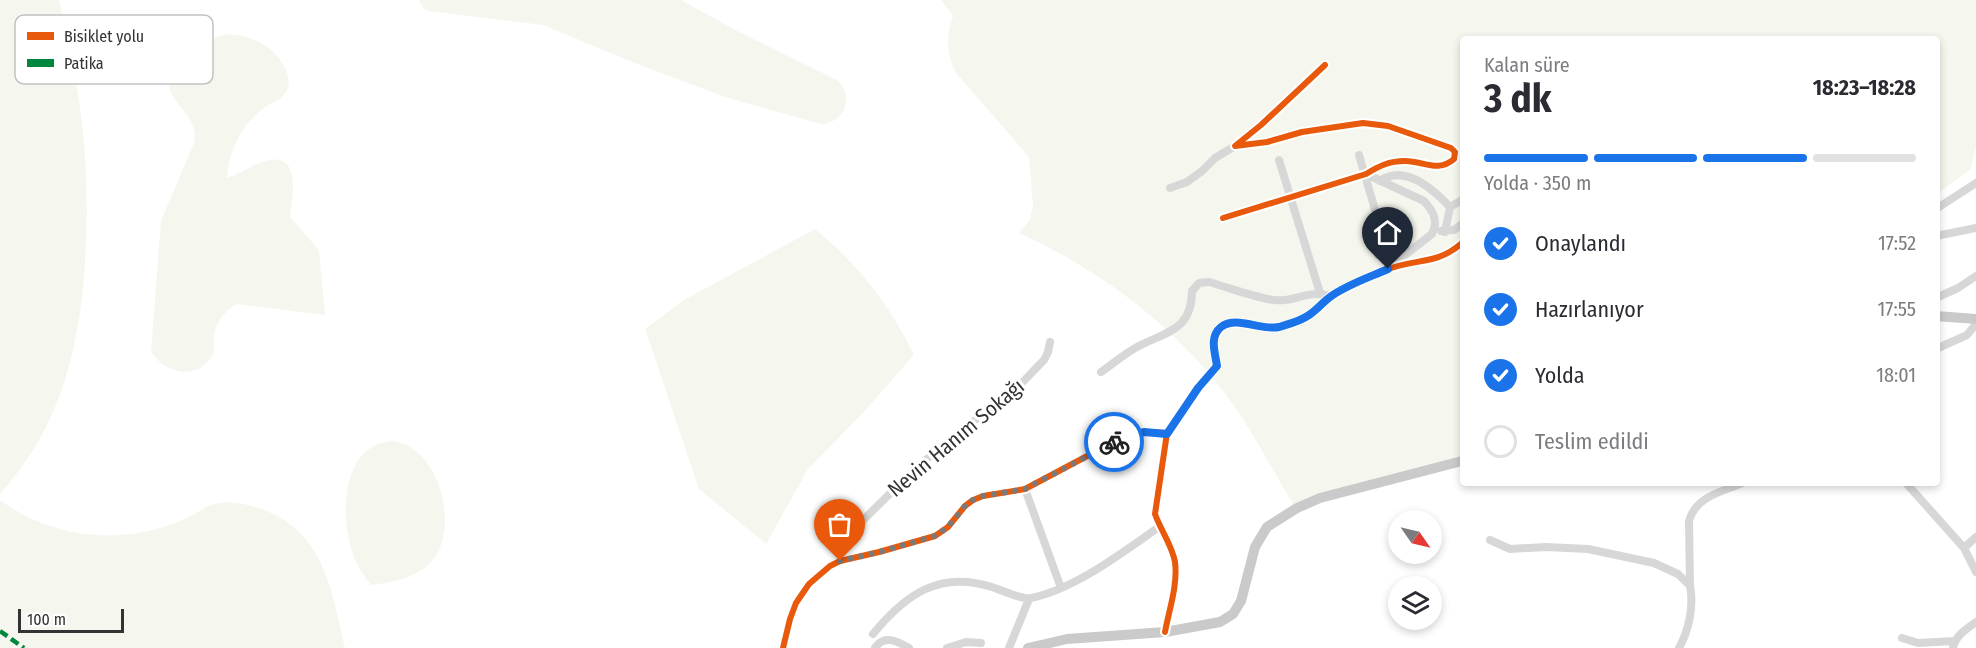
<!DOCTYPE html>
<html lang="tr">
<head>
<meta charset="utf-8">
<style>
  :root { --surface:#fff; --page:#f2f2f3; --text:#2b2b33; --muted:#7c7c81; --line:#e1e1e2; --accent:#1a73e8 }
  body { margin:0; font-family:"Fira Sans Condensed",sans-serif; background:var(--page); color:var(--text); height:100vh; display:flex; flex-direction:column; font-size:22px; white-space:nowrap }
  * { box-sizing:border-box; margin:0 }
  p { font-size:20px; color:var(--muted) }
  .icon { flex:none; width:33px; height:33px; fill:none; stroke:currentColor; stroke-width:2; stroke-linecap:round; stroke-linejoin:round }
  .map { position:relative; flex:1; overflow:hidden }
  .drawer { position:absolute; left:1460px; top:36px; width:480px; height:450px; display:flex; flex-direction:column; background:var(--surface); border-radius:6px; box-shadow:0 3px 9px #0003 }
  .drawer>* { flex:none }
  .needle { width:39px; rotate:124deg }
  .controls { position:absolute; left:1388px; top:510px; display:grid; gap:12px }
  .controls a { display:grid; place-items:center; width:54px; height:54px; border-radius:50%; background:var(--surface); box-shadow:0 3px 9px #0003; font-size:30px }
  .scale { position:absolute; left:18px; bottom:15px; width:106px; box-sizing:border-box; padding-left:6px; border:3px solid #333; border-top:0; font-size:16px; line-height:21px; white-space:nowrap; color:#333; -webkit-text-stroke:4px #fff; paint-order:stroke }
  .pin { position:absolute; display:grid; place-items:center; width:51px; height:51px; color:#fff; margin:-62px -26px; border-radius:50% 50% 50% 0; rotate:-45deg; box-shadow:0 0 6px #0007 }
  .pin .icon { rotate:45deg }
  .courier { position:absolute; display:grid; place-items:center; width:60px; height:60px; margin:-30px; border:4px solid #1a73e8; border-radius:50%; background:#fff; color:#222; box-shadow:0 2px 8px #0007 }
  .overview em { font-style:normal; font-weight:700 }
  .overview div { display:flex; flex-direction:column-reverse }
  .overview { display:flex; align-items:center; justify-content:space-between; height:102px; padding:0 24px }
  h1 { font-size:39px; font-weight:700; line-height:45px }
  .bar { display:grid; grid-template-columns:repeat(4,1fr); gap:9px 6px; align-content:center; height:72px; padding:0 24px }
  .bar i { height:8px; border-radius:4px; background:var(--line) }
  .bar .selected { background:var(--accent) }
  .bar p { grid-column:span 4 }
  ol { padding:0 24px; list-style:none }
  li { display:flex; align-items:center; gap:18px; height:66px }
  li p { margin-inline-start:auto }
  li .icon { padding:6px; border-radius:50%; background:var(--accent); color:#fff; stroke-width:4 }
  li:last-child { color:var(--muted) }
  li i { width:33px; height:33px; border:3px solid var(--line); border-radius:50% }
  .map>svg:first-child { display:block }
  .green { fill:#f5f7ee }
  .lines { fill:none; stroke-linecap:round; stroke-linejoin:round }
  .minor { stroke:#d7d7d7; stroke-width:8 }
  .major { stroke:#cacaca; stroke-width:10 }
  .quiet { stroke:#00873e; stroke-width:4.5; stroke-dasharray:9 4.5; stroke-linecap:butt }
  .cycleway-casing { stroke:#fff; stroke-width:10 }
  .cycleway { stroke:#e8590c; stroke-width:6 }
  .done { stroke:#7a7a7a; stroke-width:6; stroke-dasharray:0 10.8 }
  .route { stroke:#1a73e8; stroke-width:8 }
  .labels { text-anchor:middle; stroke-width:6; stroke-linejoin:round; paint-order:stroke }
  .street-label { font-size:21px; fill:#333; stroke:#fff }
  .key { fill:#fff; stroke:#c2c2c2; stroke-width:1.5 }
  .key-label { font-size:16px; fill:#333 }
</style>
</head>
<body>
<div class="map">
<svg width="1976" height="648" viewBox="0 0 1976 648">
  <rect width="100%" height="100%" fill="#fff"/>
  <path class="green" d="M0 0H59C67 36 75 71 80 108 92 193 90 317 59 397 46 433 25 466 0 494Z
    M419 0H681L741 33 837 80C855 96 845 123 821 124L728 98 632 62 543 25 428 11 423 8Z
    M941 0H1976V145L1971 169 1937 194 1936 39H1462V461L1294 506C1276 476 1260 445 1241 416 1186 334 1108 274 1019 233L1030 219 1033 206 1029 157 956 73C946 54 946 36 953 16Z
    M228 34C252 35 274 46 285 68 288 75 291 83 287 90 283 99 273 102 265 107 242 124 229 150 227 178 240 174 256 162 270 160 302 155 292 200 290 217L319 250 325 315 237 304C224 311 215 323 214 338 214 345 215 349 212 356 197 381 164 374 151 351L161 221 194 143C198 122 184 114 174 98 169 90 167 81 169 72 175 45 205 40 228 34Z
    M815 229C858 264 890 305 914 355L862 414 808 469 766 544 699 489 645 329 684 300Z
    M391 441C440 444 462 531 430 563 415 578 391 583 371 585 362 574 355 562 351 548 340 512 343 445 391 441Z
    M0 500C49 536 112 545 169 525 179 522 189 517 198 512 204 509 209 505 214 504 230 500 249 504 264 510 325 533 332 592 345 648H0Z"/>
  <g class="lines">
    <path class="minor" d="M1359 155 1378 220V255
      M1279 160 1320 293
      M1366 174 1424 201C1433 211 1439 221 1432 234L1391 266
      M1380 181C1405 163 1434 190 1450 207L1445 232
      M1170 188 1187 182 1202 171 1215 158 1235 146
      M1450 207 1462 200
      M1936 209 1976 183
      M1223 218 1366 174C1379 166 1389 161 1405 161 1424 161 1438 173 1454 159L1455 152 1451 148 1388 126 1363 123 1302 132 1267 142 1235 146 1261 125 1325 65
      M1441 231 1454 230 1462 224
      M1936 236 1976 228
      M1936 298 1958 288 1976 276
      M1936 349 1967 335 1976 324
      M1101 372C1113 364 1124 354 1137 347 1165 332 1192 331 1192 291L1199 283 1209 282C1230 288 1253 297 1274 300 1294 303 1307 289 1330 296
      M1906 483 1964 548 1976 572
      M1025 489 1061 588
      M1490 540 1510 549 1546 547 1588 549 1654 563 1678 574 1690 586
      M1964 548 1976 537
      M840 561 845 541 853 530 917 467 990 408 1015 390 1044 360 1048 352 1050 342
      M1165 632C1169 610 1178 585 1175 562 1172 545 1161 531 1155 514L1167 433 1198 388 1217 366C1215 352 1209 338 1221 327 1236 315 1260 331 1278 327 1289 325 1303 320 1312 313 1319 308 1325 300 1333 295 1349 286 1368 277 1386 270 1414 258 1436 266 1462 243
      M873 634C905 595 939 570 992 587 1001 590 1023 600 1031 598 1075 589 1123 552 1159 527
      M1902 638 1918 643 1954 641
      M783 648 790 619 796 603 809 584 830 566 840 561 879 552 935 536 948 527 965 506 973 500 983 496 1025 489 1121 438 1144 432 1167 433
      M875 648C884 634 897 641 909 648
      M947 648 966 642 981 643
      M1009 648 1029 599
      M1679 648C1689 630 1694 606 1690 586L1689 521C1696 496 1722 492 1742 483
      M1953 648C1955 636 1966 629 1976 622"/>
    <path class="major" d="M1936 316 1976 319
      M1028 648 1067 639 1165 632 1220 622 1233 614 1241 601 1255 547 1267 527 1297 508 1320 498 1462 461"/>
    <path class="quiet" d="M0 631 24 648"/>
    <g class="cycleway-casing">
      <path id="cycleway" d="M1223 218 1366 174C1379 166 1389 161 1405 161 1424 161 1438 173 1454 159L1455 152 1451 148 1388 126 1363 123 1302 132 1267 142 1235 146 1261 125 1325 65
        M1165 632C1169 610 1178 585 1175 562 1172 545 1161 531 1155 514L1167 433 1198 388 1217 366C1215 352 1209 338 1221 327 1236 315 1260 331 1278 327 1289 325 1303 320 1312 313 1319 308 1325 300 1333 295 1349 286 1368 277 1386 270 1414 258 1436 266 1462 243
        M783 648 790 619 796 603 809 584 830 566 840 561 879 552 935 536 948 527 965 506 973 500 983 496 1025 489 1121 438 1144 432 1167 433"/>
    </g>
    <use href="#cycleway" class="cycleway"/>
  </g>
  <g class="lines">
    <path class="done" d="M840 561 879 552 935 536 948 527 965 506 973 500 983 496 1025 489 1114 442"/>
    <path class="route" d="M1114 442 1144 432 1167 434 1198 388 1217 366C1215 352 1209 337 1221 327 1236 315 1261 331 1279 327 1289 324 1301 321 1309 315 1317 310 1323 302 1330 297 1346 285 1370 277 1388 269"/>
  </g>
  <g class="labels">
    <g class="street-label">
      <text transform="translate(956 438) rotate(-40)" y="7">Nevin Hanım Sokağı</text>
    </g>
  </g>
  <rect x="15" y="15" width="198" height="69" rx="9" class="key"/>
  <rect x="27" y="32" width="27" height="8" fill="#e8590c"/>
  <rect x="27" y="59" width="27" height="8" fill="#00873e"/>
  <g class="key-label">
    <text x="64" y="42">Bisiklet yolu</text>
    <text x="64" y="69">Patika</text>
  </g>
</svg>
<div class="controls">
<a><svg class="needle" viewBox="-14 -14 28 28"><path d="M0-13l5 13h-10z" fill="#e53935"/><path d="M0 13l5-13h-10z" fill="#7c7c81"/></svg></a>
<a><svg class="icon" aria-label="layers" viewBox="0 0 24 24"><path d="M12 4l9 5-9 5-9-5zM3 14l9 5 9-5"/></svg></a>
</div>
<div class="scale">100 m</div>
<div class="pin" style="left:840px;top:561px;background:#ea580c"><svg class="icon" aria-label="bag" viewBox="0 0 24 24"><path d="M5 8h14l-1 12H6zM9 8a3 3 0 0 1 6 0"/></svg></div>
<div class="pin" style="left:1388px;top:269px;background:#1f2937"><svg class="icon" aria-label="home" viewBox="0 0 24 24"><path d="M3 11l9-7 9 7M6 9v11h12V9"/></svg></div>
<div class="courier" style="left:1114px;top:442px"><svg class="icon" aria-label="bike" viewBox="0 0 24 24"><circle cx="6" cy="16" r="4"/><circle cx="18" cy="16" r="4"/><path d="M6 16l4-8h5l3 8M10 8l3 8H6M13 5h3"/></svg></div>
<section class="drawer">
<div class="overview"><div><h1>3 dk</h1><p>Kalan süre</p></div><em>18:23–18:28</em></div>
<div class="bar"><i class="selected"></i><i class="selected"></i><i class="selected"></i><i></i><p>Yolda · 350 m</p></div>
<ol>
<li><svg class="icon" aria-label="check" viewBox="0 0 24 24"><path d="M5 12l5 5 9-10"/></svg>Onaylandı<p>17:52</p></li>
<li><svg class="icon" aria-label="check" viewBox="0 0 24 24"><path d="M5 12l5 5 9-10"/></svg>Hazırlanıyor<p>17:55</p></li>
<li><svg class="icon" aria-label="check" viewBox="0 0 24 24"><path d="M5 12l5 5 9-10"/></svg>Yolda<p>18:01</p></li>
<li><i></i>Teslim edildi</li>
</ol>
</section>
</div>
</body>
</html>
